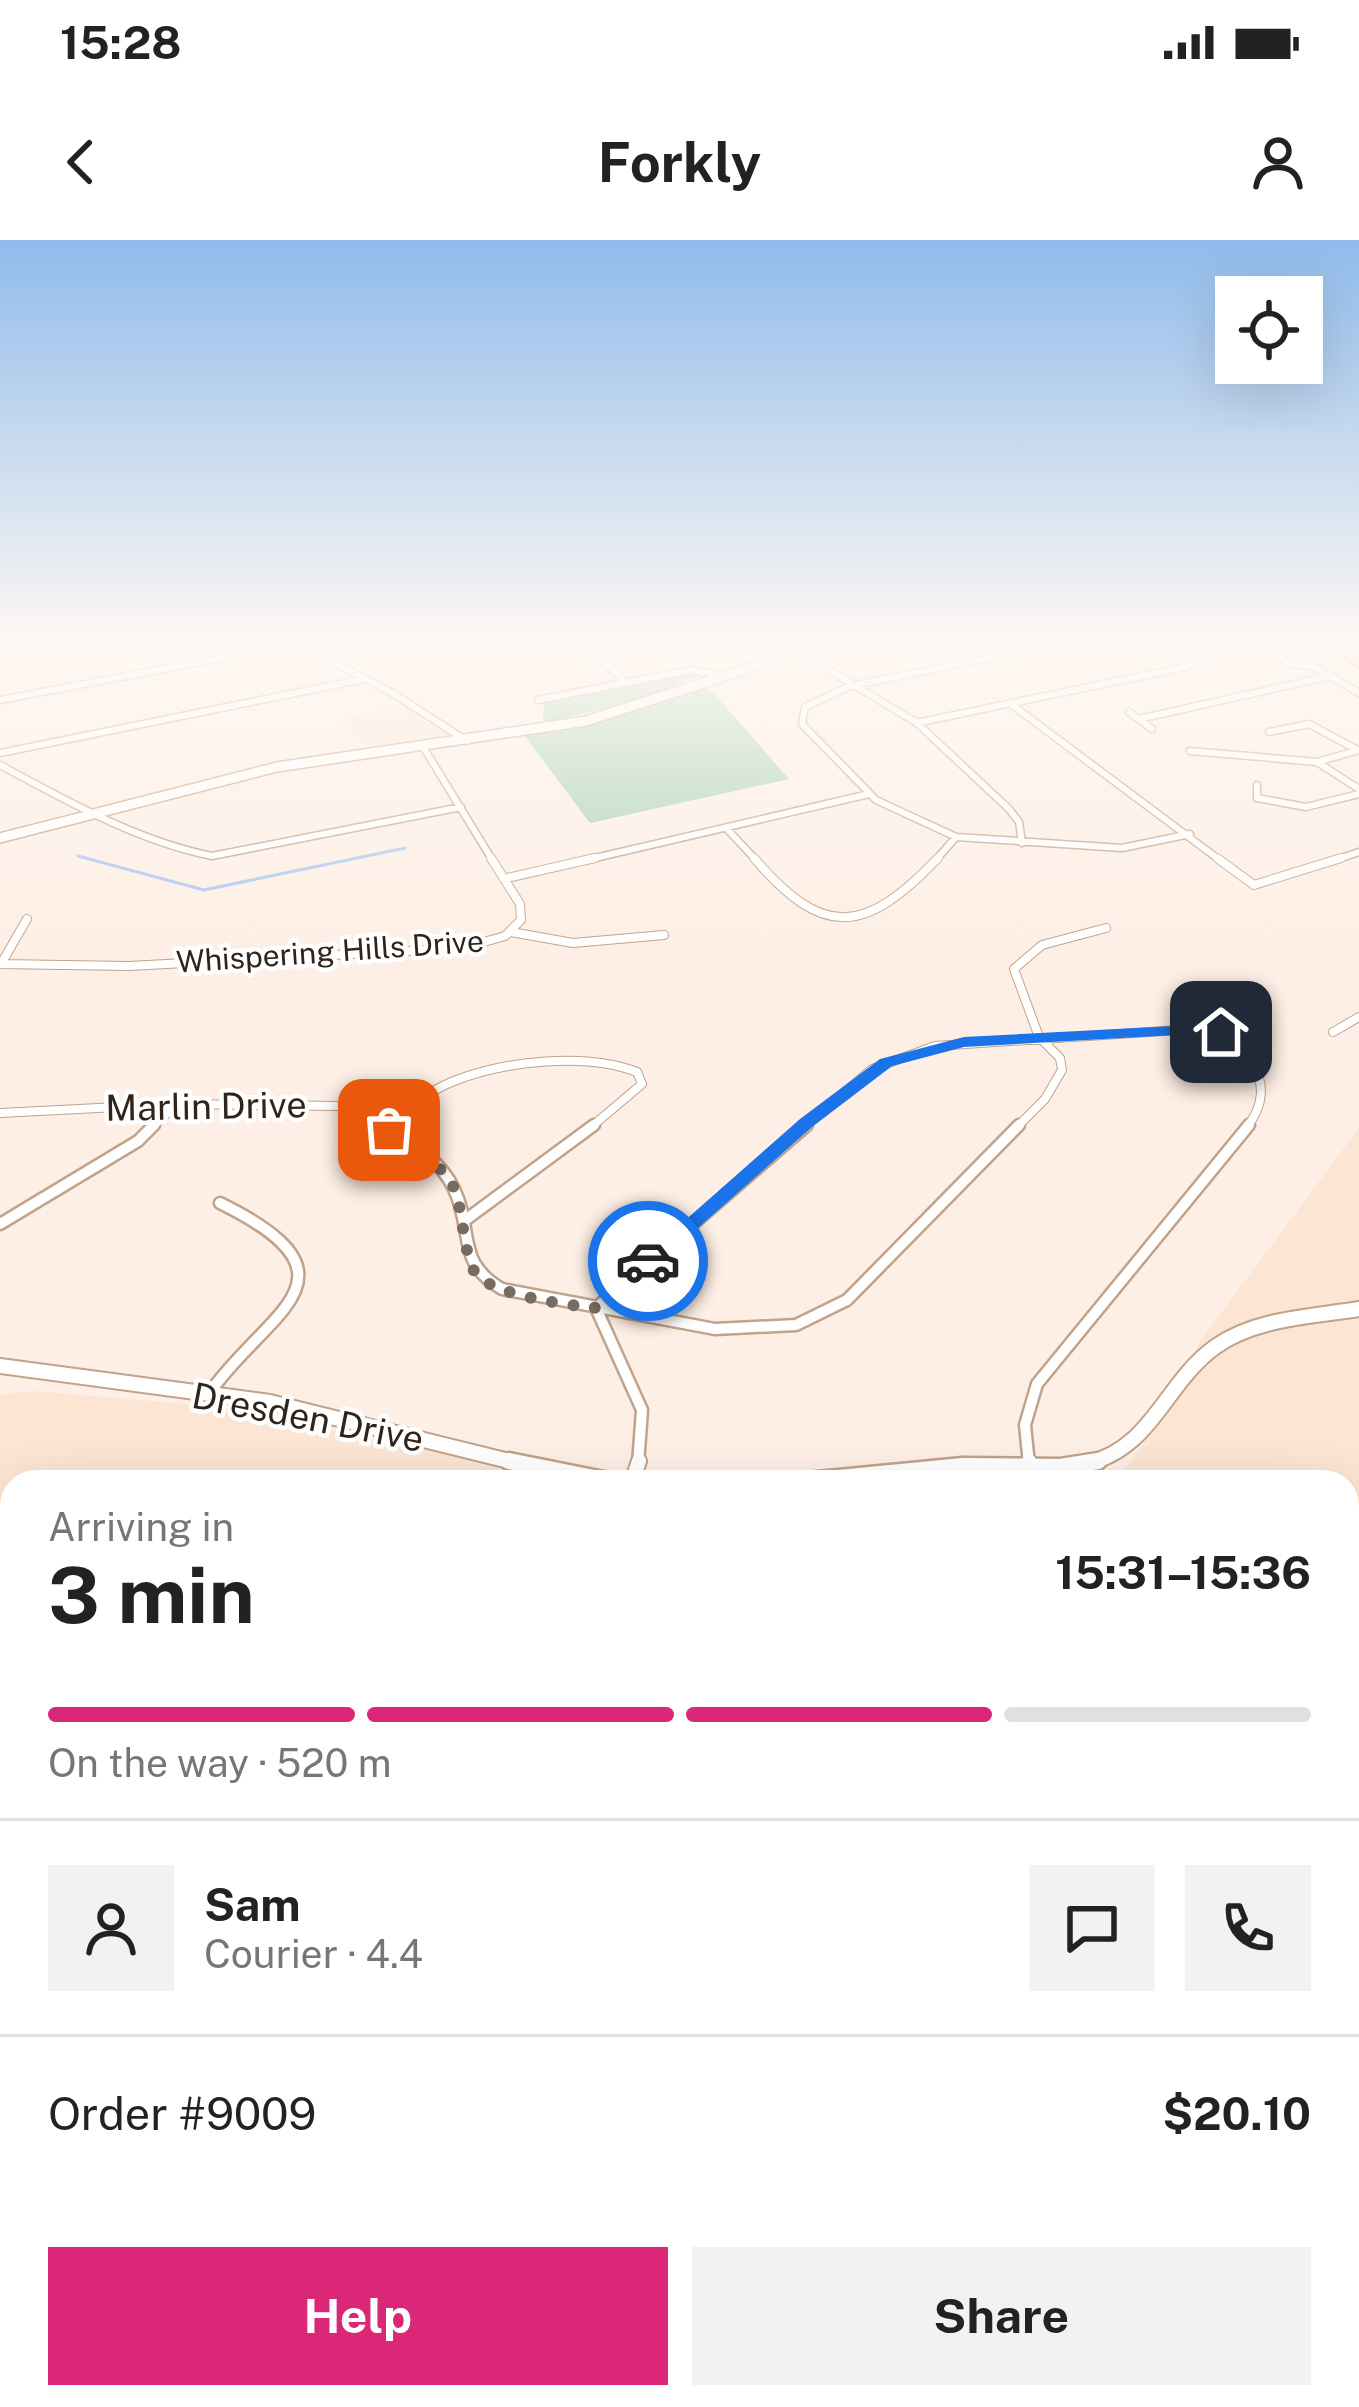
<!DOCTYPE html>
<html lang="en">
<head>
<meta charset="utf-8">
<style>
  :root { --surface:#fff; --page:#f2f2f2; --text:#222; --muted:#767676; --line:#e0e0e0; --accent:#db2777 }
  body { margin:0; font-family:"Public Sans",sans-serif; background:var(--page); color:var(--text); height:100vh; display:flex; flex-direction:column; font-size:45px; white-space:nowrap }
  * { box-sizing:border-box; margin:0 }
  p { font-size:39px; color:var(--muted) }
  .icon { flex:none; width:66px; height:66px; fill:none; stroke:currentColor; stroke-width:2; stroke-linecap:round; stroke-linejoin:round }
  .map { position:relative; flex:1; overflow:hidden }
  .side { position:absolute; left:0px; top:1230px; width:1359px; height:939px; display:flex; flex-direction:column; background:var(--surface); border-radius:36px 36px 0 0; box-shadow:0 12px 48px #0002 }
  .side>* { flex:none }
  .fabs { position:absolute; left:1215px; top:36px; display:grid; gap:24px }
  .fabs a { display:grid; place-items:center; width:108px; height:108px; border-radius:0px; background:var(--surface); box-shadow:0 12px 48px #0002; font-size:60px }
  .pin { position:absolute; display:grid; place-items:center; width:102px; height:102px; color:#fff; margin:-51px; border-radius:24px; box-shadow:0 6px 18px #0006 }
  .courier { position:absolute; display:grid; place-items:center; width:120px; height:120px; margin:-60px; border:9px solid #1a73e8; border-radius:50%; background:#fff; color:#222; box-shadow:0 3px 15px #0007 }
  .head em { font-style:normal; font-weight:700 }
  .head div { display:flex; flex-direction:column-reverse }
  .head { display:flex; align-items:center; justify-content:space-between; height:204px; padding:0 48px }
  h1 { font-size:78px; font-weight:700; line-height:90px }
  .bar { display:grid; grid-template-columns:repeat(4,1fr); gap:18px 12px; align-content:center; height:144px; padding:0 48px }
  .bar i { height:15px; border-radius:9px; background:var(--line) }
  .bar .selected { background:var(--accent) }
  .bar p { grid-column:span 4 }
  .line { display:flex; align-items:center; gap:30px; padding:0 48px; border-top:3px solid var(--line) }
  .line div { flex:1 }
  .round { display:grid; place-items:center; flex:none; width:126px; height:126px; border-radius:0px; background:var(--page) }
  .action { display:flex; gap:24px; margin-top:auto; padding:24px 48px }
  .action a { flex:1; height:138px; border-radius:0px; background:var(--accent); color:#fff; font-size:48px; font-weight:700; line-height:138px; text-align:center }
  .action a+a { background:var(--page); color:var(--text) }
  .status { display:flex; justify-content:space-between; align-items:center; height:84px; padding:0 60px; background:var(--surface); direction:ltr }
  .status svg { height:33px; fill:currentColor }
  header { display:flex; justify-content:space-between; align-items:center; height:156px; padding:0 48px; background:var(--surface); font-size:54px; font-weight:700 }
  .map>svg:first-child { display:block }
  .built { fill:#fce5d2 }
  .green { fill:#a6d1b1 }
  .lines { fill:none; stroke-linecap:round; stroke-linejoin:round }
  .stream-far1 { stroke:#acc6f0; stroke-width:3 }
  .stream { stroke:#acc6f0; stroke-width:4.5 }
  .building { fill:#f6c0b0; stroke:#a98378; stroke-width:3 }
  .minor-far4-casing { stroke:#c1a28a; stroke-width:9 }
  .minor-far3-casing { stroke:#c1a28a; stroke-width:10 }
  .minor-far2-casing { stroke:#c1a28a; stroke-width:15 }
  .minor-far1-casing { stroke:#c1a28a; stroke-width:18 }
  .minor-casing { stroke:#c1a28a; stroke-width:21 }
  .tertiary-far2-casing { stroke:#c1a28a; stroke-width:12 }
  .tertiary-far1-casing { stroke:#c1a28a; stroke-width:18 }
  .tertiary-casing { stroke:#c1a28a; stroke-width:21 }
  .secondary-casing { stroke:#c1a28a; stroke-width:5 }
  .primary-casing { stroke:#d1cfcd; stroke-width:5 }
  .motorway-casing { stroke:#d1cfcd; stroke-width:4 }
  .minor-far4 { stroke:#fff; stroke-width:6 }
  .minor-far3 { stroke:#fff; stroke-width:8 }
  .minor-far2 { stroke:#fff; stroke-width:10 }
  .minor-far1 { stroke:#fff; stroke-width:14 }
  .minor { stroke:#fff; stroke-width:16 }
  .tertiary-far2 { stroke:#fff; stroke-width:9 }
  .tertiary-far1 { stroke:#fff; stroke-width:14 }
  .tertiary { stroke:#fff; stroke-width:16 }
  .secondary { fill:#fad2d1; fill-rule:evenodd }
  .primary { fill:#f5a6a4; fill-rule:evenodd }
  .motorway { fill:#ef6a67; fill-rule:evenodd }
  .route { fill:#1a73e8 }
  .done { stroke:#786b61; stroke-width:12; stroke-dasharray:0 21.6 }
  .labels { text-anchor:middle; stroke-width:9; stroke-linejoin:round; paint-order:stroke }
  .far-street-label { font-size:30px; fill:#30241a; stroke:#fff }
  .street-label { font-size:36px; fill:#30241a; stroke:#fff }
</style>
</head>
<body>
<div class="status"><b>15:28</b><svg viewBox="0 0 49 12"><path d="M0 12V9h3v3zM5 12V6h3v6zM10 12V3h3v9zM15 12V0h3v12zM26 1h20v11H26zM47 4h2v5h-2z"/></svg></div>
<header><svg class="icon" aria-label="back" viewBox="0 0 24 24"><path d="M15 5l-7 7 7 7"/></svg>Forkly<svg class="icon" aria-label="person" viewBox="0 0 24 24"><circle cx="12" cy="8" r="4"/><path d="M4 21q1-7 8-7t8 7"/></svg></header>
<div class="map">
<svg width="1359" height="2167" viewBox="0 0 1359 2167">
  <rect width="100%" height="100%" fill="#fdefe5"/>
  <path class="built" d="M404 464 450 495 369 507 342 480Z
    M1359 888V1286L1347 1290V1242H1113L1141 1208 1203 1097Z
    M33 1151 222 1167 414 1208 635 1242H12V1311L0 1310V1155Z
    M1347 1528 1359 1540V2167H872L862 2157H1347Z"/>
  <path class="green" d="M692 433 698 436 641 460 543 483 544 461Z
    M701 439 789 539 590 583 524 495 647 463Z
    M216 2157H862L872 2167H213Z"/>
  <g class="lines">
    <path class="stream-far1" d="M78 616 204 650 405 608"/>
    <path class="stream" d="M401 2157V2167"/>
  </g>
  <path class="building" d="M1347 1871 1359 1872V2032H1347Z"/>
  <g class="lines">
    <g class="minor-far4-casing">
      <path id="minor-far4" d="M302 405 394 454 467 501
        M570 405 606 423 626 443
        M788 405 917 483 1009 569 1019 582 1022 603
        M1054 405 850 446 805 467 802 484 876 560 956 597 1122 608 1190 594
        M1229 405H1352
        M22 411 56 405
        M1330 436 1359 453
        M0 460 289 405
        M538 460 691 430 717 434
        M1012 465 1221 621
        M1129 472 1152 489
        M1139 479 1330 436 1314 427 1286 423 1276 408
        M916 483 1185 427 1205 418 1216 405
        M1269 492 1309 484 1358 510
        M422 505 493 621
        M1190 511 1317 522 1359 510
        M0 513 364 439
        M1317 522 1359 549
        M0 525C67 561 137 601 212 616L461 567
        M1257 545V558L1306 567 1359 554
        M726 588 757 621
        M582 621 869 554
        M935 621 956 597
        M1332 621 1359 612"/>
    </g>
    <g class="minor-far3-casing">
      <path id="minor-far3" d="M754 618C824 700 865 694 938 618
        M1217 618 1254 645 1341 618
        M507 638 595 618
        M511 692 573 703 664 695
        M0 724 129 726 463 708 505 696 521 680 520 664 491 618
        M1 724 27 679
        M1333 792 1359 777
        M0 873 177 864 339 866 388 888
        M384 887C406 871 428 851 454 841 505 821 586 812 637 832L642 844 590 888
        M151 888 177 864
        M803 888 872 829 935 806 1194 789C1243 796 1284 843 1246 888
        M1016 888 1045 859 1062 830 1060 818 1039 797 1014 729 1042 705 1106 688"/>
    </g>
    <g class="minor-far2-casing">
      <path id="minor-far2" d="M383 885C409 901 441 920 454 949 474 991 455 1022 502 1049L715 1089 796 1085 847 1060 1019 885
        M464 981 594 885
        M0 984 138 901 154 885
        M208 1155C266 1071 372 1038 220 963
        M638 1224 642 1170 596 1068 807 885
        M1029 1224 1025 1185 1037 1144 1249 885"/>
    </g>
    <g class="minor-far1-casing">
      <path id="minor-far1" d="M1029 1221 1030 1227
        M632 1242 639 1221"/>
    </g>
    <g class="minor-casing">
      <path id="minor" d="M0 1665 12 1669
        M0 2103 12 2090
        M58 2157 60 2167"/>
    </g>
    <g class="tertiary-far2-casing">
      <path id="tertiary-far2" d="M0 598 277 527 586 481 821 405"/>
    </g>
    <g class="tertiary-far1-casing">
      <path id="tertiary-far1" d="M0 1126 270 1162 521 1224
        M1086 1224C1153 1208 1164 1144 1215 1107 1256 1078 1311 1077 1359 1069"/>
    </g>
    <g class="tertiary-casing">
      <path id="tertiary" d="M509 1221 614 1242
        M797 1242 963 1226 1060 1227 1098 1221"/>
    </g>
    <g class="secondary-casing">
      <path id="secondary" d="M1327 405H1337L1359 420V427Z
        M1359 1284V1298L1347 1301V1287Z
        M0 1301H12V1315H0Z
        M0 1427H12V1445H0Z
        M1359 1430V1448L1347 1450V1432Z"/>
    </g>
    <g class="primary-casing">
      <path id="primary" d="M0 405H21L0 411Z"/>
    </g>
    <g class="motorway-casing">
      <path id="motorway" d="M1359 1323V1341L1347 1343V1325Z
        M0 1334H12V1352H0Z
        M1359 1373V1393L1347 1395V1375Z
        M0 1381H12V1401H0Z"/>
    </g>
    <use href="#minor-far4" class="minor-far4"/>
    <use href="#minor-far3" class="minor-far3"/>
    <use href="#minor-far2" class="minor-far2"/>
    <use href="#minor-far1" class="minor-far1"/>
    <use href="#minor" class="minor"/>
    <use href="#tertiary-far2" class="tertiary-far2"/>
    <use href="#tertiary-far1" class="tertiary-far1"/>
    <use href="#tertiary" class="tertiary"/>
    <use href="#secondary" class="secondary"/>
    <use href="#primary" class="primary"/>
    <use href="#motorway" class="motorway"/>
  </g>
  <linearGradient id="sky" x2="0" y2="1"><stop stop-color="#90bbeb"/><stop offset="0.57" stop-color="#fef8f3"/><stop offset="1" stop-color="#fef8f3" stop-opacity="0"/></linearGradient>
  <rect width="1359" height="709" fill="url(#sky)"/>
  <path class="route" d="M1194 785 1229 792 1221 797 1194 794 964 807 892 826 812 887 655 1026H642L639 1021 800 879 880 819 964 797Z"/>
  <g class="lines">
    <path class="done" d="M389 890C411 906 440 922 453 946 464 969 463 1022 478 1036 498 1056 568 1065 596 1068L648 1021"/>
  </g>
  <g class="labels">
    <g class="far-street-label">
      <text transform="translate(330 712) rotate(-4)" y="10">Whispering Hills Drive</text>
    </g>
    <g class="street-label">
      <text transform="translate(206 866) rotate(-1)" y="13">Marlin Drive</text>
      <text transform="translate(308 1177) rotate(11)" y="13">Dresden Drive</text>
    </g>
  </g>
</svg>
<div class="fabs">
<a><svg class="icon" aria-label="locate" viewBox="0 0 24 24"><circle cx="12" cy="12" r="6"/><path d="M12 2v4M12 18v4M2 12h4M18 12h4"/></svg></a>
</div>
<div class="pin" style="left:389px;top:890px;background:#ea580c"><svg class="icon" aria-label="bag" viewBox="0 0 24 24"><path d="M5 8h14l-1 12H6zM9 8a3 3 0 0 1 6 0"/></svg></div>
<div class="pin" style="left:1221px;top:792px;background:#1f2937"><svg class="icon" aria-label="home" viewBox="0 0 24 24"><path d="M3 11l9-7 9 7M6 9v11h12V9"/></svg></div>
<div class="courier" style="left:648px;top:1021px"><svg class="icon" aria-label="car" viewBox="0 0 24 24"><path d="M5 17H2v-5l4-1 3-4h7l3 4 3 1v5h-3M9 17h6M6 11h13"/><circle cx="7" cy="17" r="2"/><circle cx="17" cy="17" r="2"/></svg></div>
<section class="side">
<div class="head"><div><h1>3 min</h1><p>Arriving in</p></div><em>15:31–15:36</em></div>
<div class="bar"><i class="selected"></i><i class="selected"></i><i class="selected"></i><i></i><p>On the way · 520 m</p></div>
<div class="line" style="height:216px"><a class="round"><svg class="icon" aria-label="person" viewBox="0 0 24 24"><circle cx="12" cy="8" r="4"/><path d="M4 21q1-7 8-7t8 7"/></svg></a><div><b>Sam</b><p>Courier · 4.4</p></div><a class="round"><svg class="icon" aria-label="chat" viewBox="0 0 24 24"><path d="M4 5h16v11H9l-5 4z"/></svg></a><a class="round"><svg class="icon" aria-label="phone" viewBox="0 0 24 24"><path d="M5 4h4l2 5-3 2q2 4 5 5l2-3 5 2v4C11 20 4 13 5 4z"/></svg></a></div>
<div class="line" style="height:156px"><div>Order #9009</div><b>$20.10</b></div>
<div class="action"><a>Help</a><a>Share</a></div>
</section>
</div>
</body>
</html>
